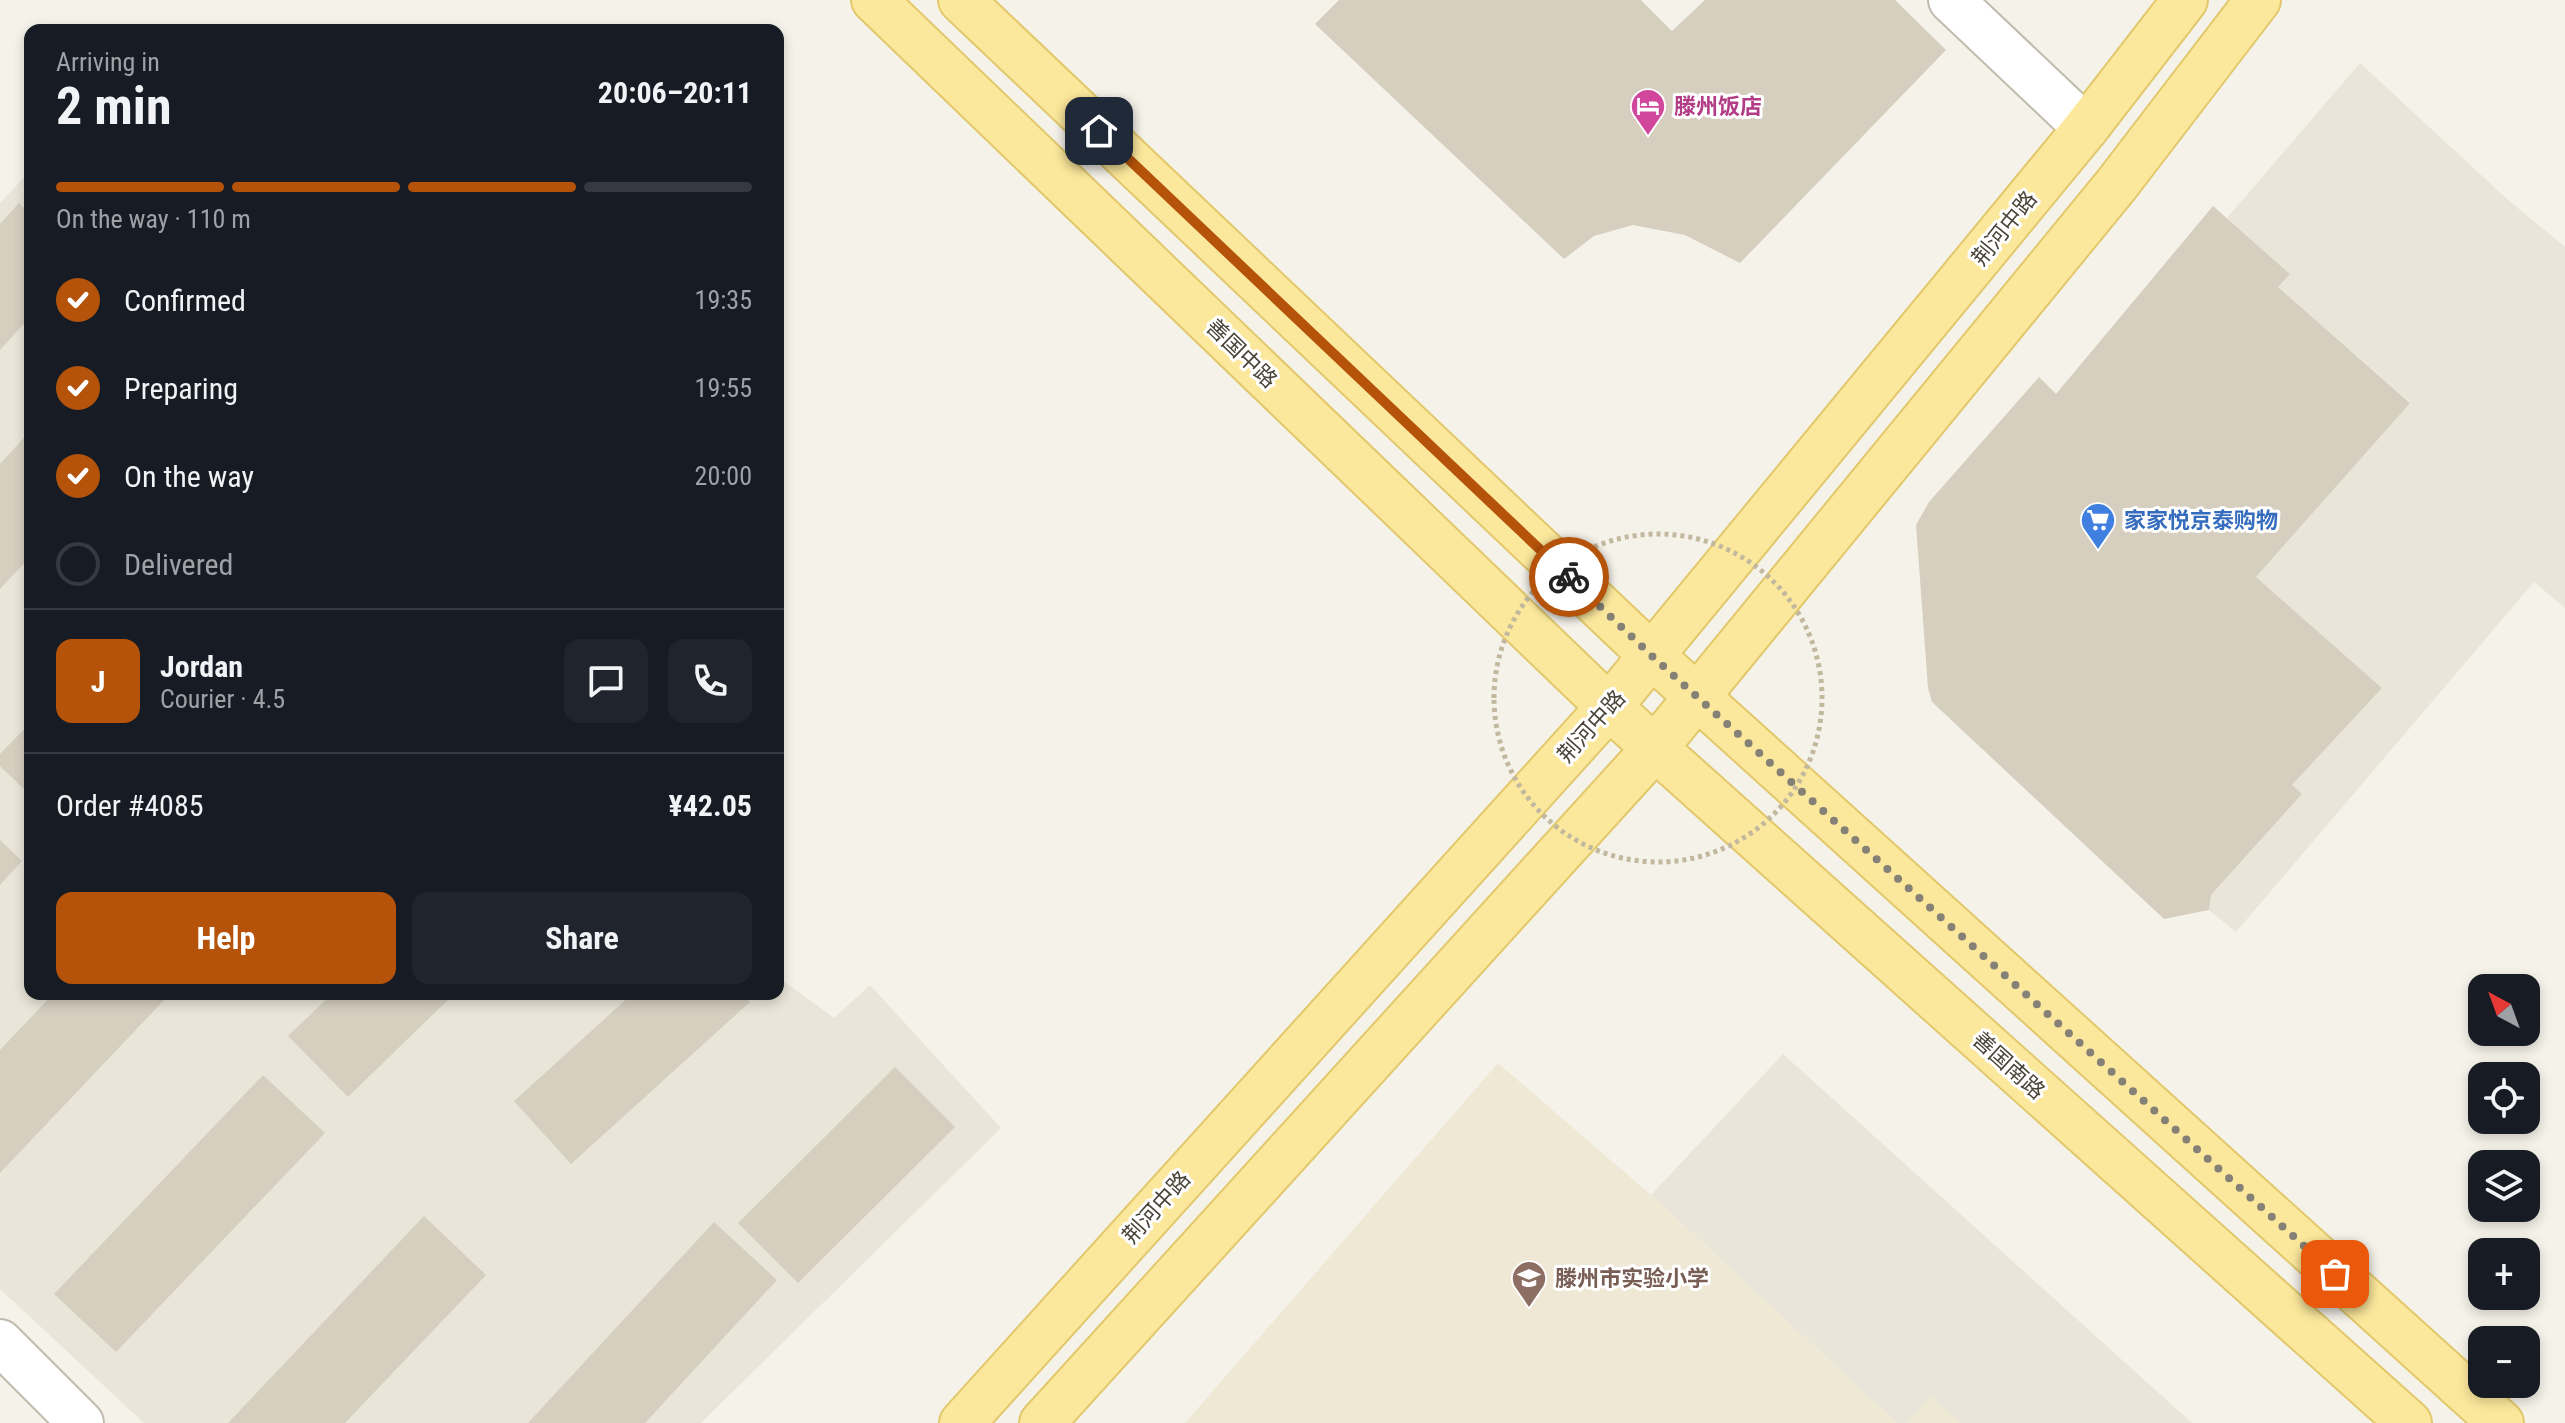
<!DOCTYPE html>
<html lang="en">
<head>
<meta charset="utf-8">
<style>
  :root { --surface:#171b24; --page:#20242c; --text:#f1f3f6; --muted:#9ea1a6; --line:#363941; --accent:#b45309 }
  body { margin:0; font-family:"Roboto Condensed","Noto Sans SC",sans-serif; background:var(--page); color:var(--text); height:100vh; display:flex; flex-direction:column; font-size:30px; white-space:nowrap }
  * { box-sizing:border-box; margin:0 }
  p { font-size:26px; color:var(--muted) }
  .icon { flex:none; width:44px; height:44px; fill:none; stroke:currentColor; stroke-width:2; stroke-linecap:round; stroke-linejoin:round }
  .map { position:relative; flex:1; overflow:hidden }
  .details { position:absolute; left:24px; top:24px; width:760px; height:976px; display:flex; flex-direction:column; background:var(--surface); border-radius:16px; box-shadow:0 4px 12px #0003 }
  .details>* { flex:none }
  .needle { width:52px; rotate:319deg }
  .buttons { position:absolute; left:2468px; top:974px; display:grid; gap:16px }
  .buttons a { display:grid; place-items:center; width:72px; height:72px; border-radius:16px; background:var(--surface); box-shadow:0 4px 12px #0003; font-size:40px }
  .pin { position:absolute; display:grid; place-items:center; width:68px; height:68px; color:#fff; margin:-34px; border-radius:16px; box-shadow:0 4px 12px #0006 }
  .courier { position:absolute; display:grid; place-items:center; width:80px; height:80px; margin:-40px; border:6px solid #b45309; border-radius:50%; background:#fff; color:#222; box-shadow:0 2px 10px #0007 }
  .overview em { font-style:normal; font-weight:700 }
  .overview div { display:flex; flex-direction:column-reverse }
  .overview { display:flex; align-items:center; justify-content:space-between; height:136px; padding:0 32px }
  h1 { font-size:52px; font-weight:700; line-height:60px }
  .bar { display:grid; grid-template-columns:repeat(4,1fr); gap:12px 8px; align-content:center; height:96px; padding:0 32px }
  .bar i { height:10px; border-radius:6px; background:var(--line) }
  .bar .on { background:var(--accent) }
  .bar p { grid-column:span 4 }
  .line { display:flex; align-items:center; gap:20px; padding:0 32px; border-top:2px solid var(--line) }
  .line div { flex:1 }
  .round { display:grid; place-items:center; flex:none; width:84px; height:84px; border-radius:16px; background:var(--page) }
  ol { padding:0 32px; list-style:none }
  li { display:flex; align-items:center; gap:24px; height:88px }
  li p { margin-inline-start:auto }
  li .icon { padding:8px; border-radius:50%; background:var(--accent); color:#fff; stroke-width:4 }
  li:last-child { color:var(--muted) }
  li i { width:44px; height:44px; border:4px solid var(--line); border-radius:50% }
  .primary-button { display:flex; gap:16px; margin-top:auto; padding:16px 32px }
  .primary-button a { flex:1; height:92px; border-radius:16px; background:var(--accent); color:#fff; font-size:32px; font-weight:700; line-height:92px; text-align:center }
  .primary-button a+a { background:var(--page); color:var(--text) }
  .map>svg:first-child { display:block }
  .residential { fill:#e9e5d9 }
  .education { fill:#eee8d5 }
  .building { fill:#d6cfc0 }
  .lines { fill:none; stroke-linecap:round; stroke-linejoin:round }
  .street-casing { stroke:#c0bbad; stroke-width:48 }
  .primary-casing { stroke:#e2c86b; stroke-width:48 }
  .street { stroke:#fff; stroke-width:44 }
  .primary { stroke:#fce89c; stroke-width:44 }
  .path-bridge { stroke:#c2b89e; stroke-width:5; stroke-dasharray:4 4; stroke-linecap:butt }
  .done { stroke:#858176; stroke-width:8; stroke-dasharray:0 14.4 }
  .route { stroke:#b45309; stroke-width:10 }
  .labels { text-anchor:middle; stroke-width:6; stroke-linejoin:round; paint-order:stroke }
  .hotel-label { font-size:22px; font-weight:bold; fill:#b23c85; stroke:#fff; text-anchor:start }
  .street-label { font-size:22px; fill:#494438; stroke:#fff }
  .shop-label { font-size:22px; font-weight:bold; fill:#366cbe; stroke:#fff; text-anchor:start }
  .education-label { font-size:22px; font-weight:bold; fill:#785e54; stroke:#fff; text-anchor:start }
</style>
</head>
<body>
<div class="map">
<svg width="2565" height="1423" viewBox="0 0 2565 1423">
  <rect width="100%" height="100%" fill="#f5f2ea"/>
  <path class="residential" d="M2360 63 2507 199 2565 247V608L2534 582 2236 932 2209 910 2211 895 2301 795 2292 785 2382 688 2256 577 2410 402 2278 287 2289 273 2227 218Z
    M30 171V994H778V977L834 1018 870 985 1001 1128 701 1423H144L0 1289V203Z
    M1783 1054 2192 1423H1960L1931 1397 1907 1423H1897L1651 1195Z"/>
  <path class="education" d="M1498 1063 1651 1195 1897 1423H1185Z
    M1931 1396 1960 1423H1907Z"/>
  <path class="building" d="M1339 0H1641L1672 31 1705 0H1895L1946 50 1740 263 1685 235 1633 225 1594 236 1564 259 1315 24Z
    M19 203 30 214V317L0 350V224Z
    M2213 206 2290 274 2278 287 2410 403 2256 577 2382 688 2292 785 2302 794 2211 895 2209 910 2164 919 1932 702 1928 688 1916 525 1929 502 2039 377 2056 394Z
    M30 431V557L0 589V464Z
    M30 723V795L0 766V754Z
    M0 840 22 861 0 885Z
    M53 994H162L166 998 0 1173V1050Z
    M332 994H454L348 1097 288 1036Z
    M632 994H742L750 1002 571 1164 514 1101Z
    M895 1067 955 1127 798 1283 738 1223Z
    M263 1075 325 1133 116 1352 54 1294Z
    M424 1216 486 1275 345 1423H228Z
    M714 1222 777 1280 645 1423H528Z"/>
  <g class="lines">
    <g class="street-casing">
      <path id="street" d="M1951 0 2086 128
        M0 1342 81 1423"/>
    </g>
    <g class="primary-casing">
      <path id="primary" d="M874 0 1609 707 2409 1423
        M961 0 1652 656 2501 1423
        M962 1423 1609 707 2086 128 2185 0
        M1042 1423 1655 748 2117 184 2258 0"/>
    </g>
    <use href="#street" class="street"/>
    <use href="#primary" class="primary"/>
    <path class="path-bridge" d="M1494 698a164 164 0 1 1 328 0a164 164 0 1 1-328 0Z"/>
  </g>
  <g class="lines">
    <path class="done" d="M1569 577 1652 656 2335 1274"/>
    <path class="route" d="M1099 131 1569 577"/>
  </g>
  <defs>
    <g id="hotel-pin" transform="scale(1.8)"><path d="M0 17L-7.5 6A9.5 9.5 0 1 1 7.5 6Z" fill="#d1479c" stroke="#fff"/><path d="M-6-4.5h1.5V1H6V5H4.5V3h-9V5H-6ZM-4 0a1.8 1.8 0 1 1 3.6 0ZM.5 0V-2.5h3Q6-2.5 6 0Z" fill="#fff"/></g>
    <g id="supermarket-pin" transform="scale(1.8)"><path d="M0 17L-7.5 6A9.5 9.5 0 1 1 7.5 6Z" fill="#3f7fe0" stroke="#fff"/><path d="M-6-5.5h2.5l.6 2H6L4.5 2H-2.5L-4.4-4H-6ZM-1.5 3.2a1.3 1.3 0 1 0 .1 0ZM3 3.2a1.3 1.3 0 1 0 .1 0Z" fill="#fff"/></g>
    <g id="school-pin" transform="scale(1.8)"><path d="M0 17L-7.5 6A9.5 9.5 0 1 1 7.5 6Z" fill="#8d6e63" stroke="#fff"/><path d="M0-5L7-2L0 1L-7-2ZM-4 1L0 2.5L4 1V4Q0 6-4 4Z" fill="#fff"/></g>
  </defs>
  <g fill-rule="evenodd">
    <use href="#hotel-pin" x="1648" y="106"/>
    <use href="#supermarket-pin" x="2098" y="520"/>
    <use href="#school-pin" x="1529" y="1278"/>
  </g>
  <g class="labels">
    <g class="hotel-label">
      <text x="1674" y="114">滕州饭店</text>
    </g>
    <g class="street-label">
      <text transform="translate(2004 228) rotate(-51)" y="8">荆河中路</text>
      <text transform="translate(1242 353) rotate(44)" y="8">善国中路</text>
      <text transform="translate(1591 726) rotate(-48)" y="8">荆河中路</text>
      <text transform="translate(2009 1065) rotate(42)" y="8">善国南路</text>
      <text transform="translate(1156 1207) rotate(-48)" y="8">荆河中路</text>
    </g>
    <g class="shop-label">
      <text x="2124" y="528">家家悦京泰购物</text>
    </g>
    <g class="education-label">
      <text x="1555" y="1286">滕州市实验小学</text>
    </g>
  </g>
</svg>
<div class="buttons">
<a><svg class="needle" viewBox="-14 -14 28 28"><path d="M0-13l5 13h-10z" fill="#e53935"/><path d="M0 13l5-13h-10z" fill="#9ea1a6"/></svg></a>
<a><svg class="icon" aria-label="locate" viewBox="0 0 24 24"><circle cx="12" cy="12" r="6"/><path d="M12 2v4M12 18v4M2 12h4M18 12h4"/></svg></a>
<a><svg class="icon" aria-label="layers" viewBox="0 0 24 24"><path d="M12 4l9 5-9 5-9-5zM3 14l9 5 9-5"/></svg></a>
<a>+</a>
<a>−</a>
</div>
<div class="pin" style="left:2335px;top:1274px;background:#ea580c"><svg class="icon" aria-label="bag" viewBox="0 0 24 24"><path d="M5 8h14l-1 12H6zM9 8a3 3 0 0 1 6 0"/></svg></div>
<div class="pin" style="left:1099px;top:131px;background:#1f2937"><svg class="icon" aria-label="home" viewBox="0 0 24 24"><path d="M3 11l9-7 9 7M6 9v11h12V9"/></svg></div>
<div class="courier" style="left:1569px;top:577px"><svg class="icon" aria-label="bike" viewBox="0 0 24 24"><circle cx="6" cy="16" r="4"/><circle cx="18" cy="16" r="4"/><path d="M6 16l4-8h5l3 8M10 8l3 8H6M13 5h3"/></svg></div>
<section class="details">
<div class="overview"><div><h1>2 min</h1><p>Arriving in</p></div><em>20:06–20:11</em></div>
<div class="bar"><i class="on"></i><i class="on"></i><i class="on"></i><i></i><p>On the way · 110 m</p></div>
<ol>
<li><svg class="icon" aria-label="check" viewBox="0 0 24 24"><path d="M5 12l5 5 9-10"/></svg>Confirmed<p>19:35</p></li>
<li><svg class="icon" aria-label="check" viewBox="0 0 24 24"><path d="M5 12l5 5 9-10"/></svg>Preparing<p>19:55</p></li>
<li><svg class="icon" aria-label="check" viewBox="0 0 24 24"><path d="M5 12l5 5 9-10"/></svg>On the way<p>20:00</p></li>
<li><i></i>Delivered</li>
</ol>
<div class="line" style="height:144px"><b class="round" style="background:var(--accent);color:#fff">J</b><div><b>Jordan</b><p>Courier · 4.5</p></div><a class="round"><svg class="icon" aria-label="chat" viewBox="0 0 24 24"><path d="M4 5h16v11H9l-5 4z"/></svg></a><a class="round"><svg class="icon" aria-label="phone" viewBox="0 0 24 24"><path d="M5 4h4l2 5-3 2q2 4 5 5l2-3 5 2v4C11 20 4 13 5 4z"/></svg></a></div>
<div class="line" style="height:104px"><div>Order #4085</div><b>¥42.05</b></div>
<div class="primary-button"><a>Help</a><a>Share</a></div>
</section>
</div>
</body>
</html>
